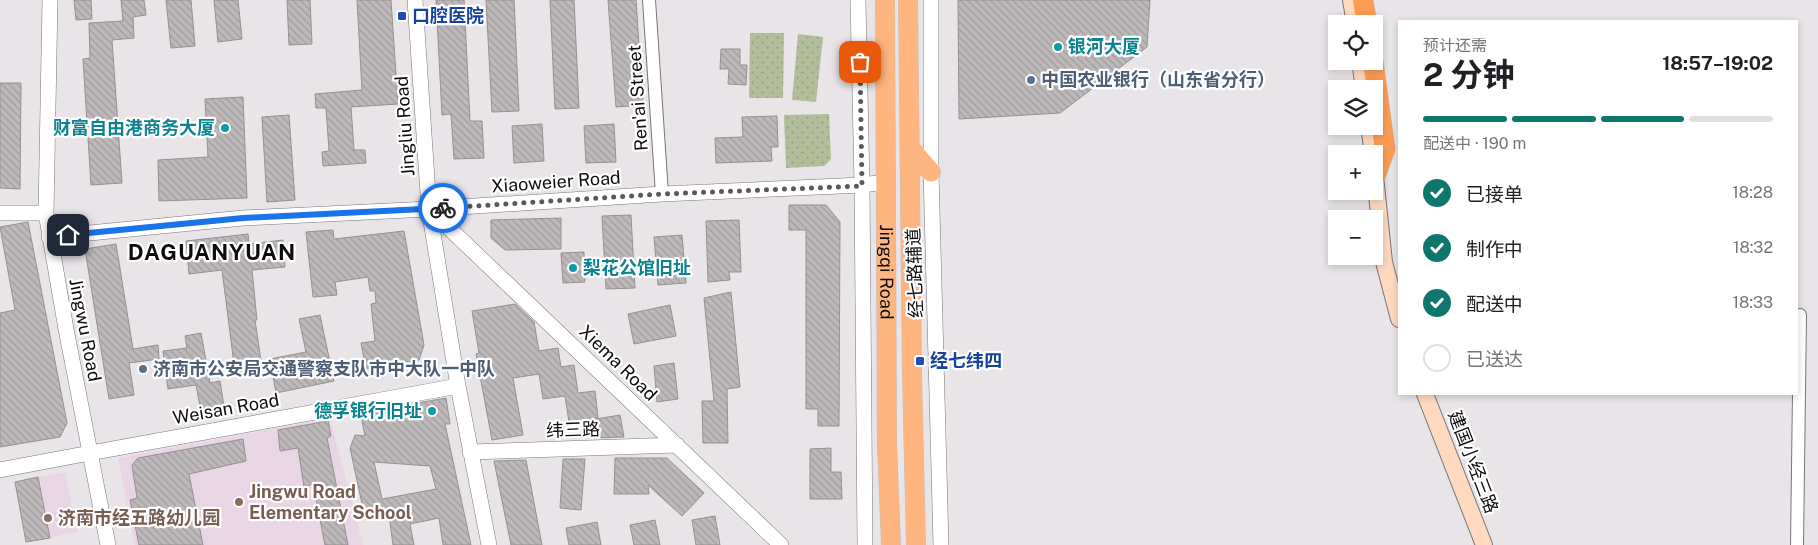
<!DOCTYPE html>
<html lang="zh">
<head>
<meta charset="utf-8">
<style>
  :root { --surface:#fff; --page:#f2f2f2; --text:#202124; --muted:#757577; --line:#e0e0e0; --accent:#0f766e }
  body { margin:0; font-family:"Public Sans","Noto Sans SC",sans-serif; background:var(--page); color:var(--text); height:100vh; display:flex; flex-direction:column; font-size:19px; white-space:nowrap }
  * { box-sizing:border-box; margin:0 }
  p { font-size:16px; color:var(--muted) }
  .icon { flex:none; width:28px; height:28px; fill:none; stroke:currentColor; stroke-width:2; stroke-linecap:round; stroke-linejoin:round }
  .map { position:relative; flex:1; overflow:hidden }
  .panel { position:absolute; left:1398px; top:20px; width:400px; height:375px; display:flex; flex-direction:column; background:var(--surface); border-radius:0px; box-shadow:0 2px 8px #0003 }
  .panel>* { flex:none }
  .buttons { position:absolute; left:1328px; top:15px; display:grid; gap:10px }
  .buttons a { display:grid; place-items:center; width:55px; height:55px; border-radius:0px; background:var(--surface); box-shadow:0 2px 8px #0003; font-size:25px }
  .pin { position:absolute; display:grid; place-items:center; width:42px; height:42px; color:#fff; margin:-21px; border-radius:10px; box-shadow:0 2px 8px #0006 }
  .courier { position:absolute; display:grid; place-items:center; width:50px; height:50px; margin:-25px; border:4px solid #1a73e8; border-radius:50%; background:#fff; color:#222; box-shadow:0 1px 6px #0007 }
  .headline em { font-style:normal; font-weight:700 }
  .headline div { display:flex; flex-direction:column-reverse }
  .headline { display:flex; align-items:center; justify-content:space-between; height:85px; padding:0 25px }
  h1 { font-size:32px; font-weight:700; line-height:38px }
  .bar { display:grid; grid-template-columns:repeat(4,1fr); gap:8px 5px; align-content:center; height:60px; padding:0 25px }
  .bar i { height:6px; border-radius:4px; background:var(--line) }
  .bar .on { background:var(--accent) }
  .bar p { grid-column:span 4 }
  ol { padding:0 25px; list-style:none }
  li { display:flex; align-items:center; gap:15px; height:55px }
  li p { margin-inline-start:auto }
  li .icon { padding:5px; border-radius:50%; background:var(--accent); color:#fff; stroke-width:4 }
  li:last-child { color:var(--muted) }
  li i { width:28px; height:28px; border:2px solid var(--line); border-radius:50% }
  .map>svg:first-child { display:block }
  .education { fill:#e9d5e4 }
  .garden { fill:url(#garden-dots) }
  .building { fill:url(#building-back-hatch); stroke:#969093; fill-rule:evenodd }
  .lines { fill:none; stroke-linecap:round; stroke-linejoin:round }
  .minor-casing { stroke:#787579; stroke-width:14 }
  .tertiary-casing { stroke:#787579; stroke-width:16 }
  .secondary-casing { stroke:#787579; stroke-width:18 }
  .primary-casing { stroke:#c0c0c0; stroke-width:20 }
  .trunk-casing { stroke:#c0c0c0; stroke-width:21 }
  .minor { stroke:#fff; stroke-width:12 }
  .tertiary { stroke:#fff; stroke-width:15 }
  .secondary { stroke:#ffdabf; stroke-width:16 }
  .primary { stroke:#feb57f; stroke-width:19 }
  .trunk { stroke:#fe9c54; stroke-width:20 }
  .done { stroke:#5a585a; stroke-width:5; stroke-dasharray:0 9 }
  .route { stroke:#1a73e8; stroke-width:6 }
  .transit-dot { fill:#1a4fb4; stroke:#fff; stroke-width:2 }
  .culture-dot { fill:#0f9aa8; stroke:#fff; stroke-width:2 }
  .service-dot { fill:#5c6f8a; stroke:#fff; stroke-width:2 }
  .education-dot { fill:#8d6e63; stroke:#fff; stroke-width:2 }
  .labels { text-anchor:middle; stroke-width:4.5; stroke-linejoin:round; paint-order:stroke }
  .transit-label { font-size:18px; font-weight:bold; fill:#164399; stroke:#fff; text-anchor:start }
  .culture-label { font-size:18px; font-weight:bold; fill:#0d838f; stroke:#fff; text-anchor:start }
  .service-label { font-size:18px; font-weight:bold; fill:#4e5e75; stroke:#fff; text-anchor:start }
  .street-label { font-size:18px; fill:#0d0c0d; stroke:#fff }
  .education-label { font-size:18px; font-weight:bold; fill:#785e54; stroke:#fff; text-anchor:start }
  .district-label { font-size:22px; font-weight:bold; letter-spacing:1px; fill:#0d0c0d; stroke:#fff }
</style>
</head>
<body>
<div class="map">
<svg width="1818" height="545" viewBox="0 0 1818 545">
  <defs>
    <pattern id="garden-dots" width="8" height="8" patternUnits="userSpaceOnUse" patternTransform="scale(1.25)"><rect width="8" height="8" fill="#b3bd9a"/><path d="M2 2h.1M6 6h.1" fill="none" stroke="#99a184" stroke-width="1.8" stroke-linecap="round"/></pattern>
    <pattern id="building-back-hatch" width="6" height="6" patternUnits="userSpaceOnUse" patternTransform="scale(1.25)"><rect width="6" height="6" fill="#bdb8ba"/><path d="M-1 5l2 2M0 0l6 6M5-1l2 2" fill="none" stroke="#a19d9f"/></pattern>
  </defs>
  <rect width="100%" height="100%" fill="#e8e4e8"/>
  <path class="education" d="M330 418 363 545H135L118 458Z
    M65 472 77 532 26 542 15 482Z"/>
  <path class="garden" d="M750 33H784L783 98H749Z
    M798 34 823 37 816 102 792 100Z
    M829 114 831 159 824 166 786 168 784 115Z"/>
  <path class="building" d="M74 0H91L92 19 76 20Z
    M121 0H144L146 15 133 17 134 38 112 40 122 183 91 185 83 59 90 58 89 23 123 21Z
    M166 0H191L195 46 171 48Z
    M214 0H238L242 39 218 42Z
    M287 0H310L312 44 289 45Z
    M357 0H391L398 104 351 107 354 150H365L366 163 323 166 322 152 329 151 326 108H316L315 94 362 90Z
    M436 0H464L470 121H482L484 158 454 159 451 114 442 115Z
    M486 0H514L519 111 492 112Z
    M550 0H574L579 108 555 109Z
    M608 0H636L643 105 616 107Z
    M958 0H1150L1147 47 1060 113 959 119Z
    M721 49H740V65H747L746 85 728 84 729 69H720Z
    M0 83H21L20 189 0 188Z
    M243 97 247 198 159 201 158 160 208 157 205 99Z
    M289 115 295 200 267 202 262 117Z
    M777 116 778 147H771L772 161 716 163 715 138 743 137 742 117Z
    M542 124 544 161 514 163 512 126Z
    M614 124 616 162 586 163 584 126Z
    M789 205H826L840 222 839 426H818V409H806V230H789Z
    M631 215 635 288 606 289 602 216Z
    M561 218V249L505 250 491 238V220Z
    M739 220 741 272H729L730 280 708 282 706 221Z
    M28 222 67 423 60 437 0 447V313L15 310 0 227Z
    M333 230 334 239 404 231 424 345 419 360 366 369 361 343 375 341 371 304 376 303 375 291H370L368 277 335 282 337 295 313 297 306 232Z
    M248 234 249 244 283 240 285 267 252 270 257 320H255L262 368 235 372 222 270 189 274 186 241Z
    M682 235 686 283 658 285 654 237Z
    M116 244 133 349 158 345 159 359 129 363 134 395 109 399 85 249Z
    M584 252 585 282 563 283 561 253Z
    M731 292 740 387 727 389 728 443H703L702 401H714L704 298Z
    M515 304 534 322 539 351 558 348 561 367 574 365 578 393 595 391 598 418 569 422 565 396 543 399 539 374 513 378 523 435 492 440 476 354 479 353 472 311Z
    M670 305 676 336 634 344 628 314Z
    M320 315 334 381 276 393 270 359 306 352 299 319Z
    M201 333 210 383 220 381 225 413 202 417 196 385 168 389 163 351 187 348 185 336Z
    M674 363 678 399 657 402 654 366Z
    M446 398 450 424H445L471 545H443L439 518 410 524 414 545H393L388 508 364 513 350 448 355 435 365 436 362 421 366 412ZM374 462 430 466 436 489 382 499Z
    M620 415 624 437 592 438 590 420Z
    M328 421 331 436 327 438 348 545H325L313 484 304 487 298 448 280 451 278 430Z
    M243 439 246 461 189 474 203 545H139L130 500 137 498 132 465 138 458Z
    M831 448V472H841L842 499H810V449Z
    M615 458H667L704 493 682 516 648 485 649 494H614Z
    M563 459H585L581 510 560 508Z
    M526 460 542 545H511L494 461Z
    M38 477 50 538 26 542 15 482Z
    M715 516 720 545H696L692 520Z
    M655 520 660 545H634L630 525Z
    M597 522 601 545H569L566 528Z"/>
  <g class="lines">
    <g class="minor-casing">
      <path id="minor" d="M649 0 662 194
        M1797 545 1800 315"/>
    </g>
    <g class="tertiary-casing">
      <path id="tertiary" d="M50 0 46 213 66 329 108 545
        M415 0 429 209 458 386 489 545
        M858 0 862 185 865 545
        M931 0V172L941 545
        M429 209 781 545
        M0 213H46
        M49 237 243 218 429 209 662 194 862 185 886 182
        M470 452 677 445
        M0 470 90 453 458 386"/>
    </g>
    <g class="secondary-casing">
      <path id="secondary" d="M1351 0 1355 24
        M1360 61 1364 89
        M1369 126 1373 154
        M1374 166 1384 262 1399 319
        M1425 394 1484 545"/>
    </g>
    <g class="primary-casing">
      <g id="primary">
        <path id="s1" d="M885 0 887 444 891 545"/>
        <path d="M908 0 912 375 916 545"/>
        <path d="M911 149 931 172"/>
      </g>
    </g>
    <g class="trunk-casing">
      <path id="trunk" d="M1363 0 1367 24
        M1373 61 1385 149 1375 177"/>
    </g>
    <use href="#minor" class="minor"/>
    <use href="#tertiary" class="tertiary"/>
    <use href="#secondary" class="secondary"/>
    <use href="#primary" class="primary"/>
    <use href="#trunk" class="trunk"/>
  </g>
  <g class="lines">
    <path class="done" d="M443 208 662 194 862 186 860 62"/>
    <path class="route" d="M68 235 243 218 443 208"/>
  </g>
  <g class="transit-dot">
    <rect x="397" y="11" width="10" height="10" rx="2.5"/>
    <rect x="915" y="356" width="10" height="10" rx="2.5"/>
  </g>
  <g class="culture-dot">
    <circle cx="1058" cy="47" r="5"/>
    <circle cx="225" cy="128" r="5"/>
    <circle cx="573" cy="268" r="5"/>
    <circle cx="432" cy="411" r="5"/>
  </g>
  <g class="service-dot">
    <circle cx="1031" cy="80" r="5"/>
    <circle cx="143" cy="369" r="5"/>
  </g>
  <g class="education-dot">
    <circle cx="239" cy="502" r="5"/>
    <circle cx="48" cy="518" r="5"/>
  </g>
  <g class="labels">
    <g class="transit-label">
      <text x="412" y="22">口腔医院</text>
      <text x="930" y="367">经七纬四</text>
    </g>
    <g class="culture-label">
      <text x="1068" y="53">银河大厦</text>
      <text x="215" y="134" text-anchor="end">财富自由港商务大厦</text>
      <text x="583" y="274">梨花公馆旧址</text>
      <text x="422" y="417" text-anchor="end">德孚银行旧址</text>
    </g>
    <g class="service-label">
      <text x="1041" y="86">中国农业银行（山东省分行）</text>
      <text x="153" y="375">济南市公安局交通警察支队市中大队一中队</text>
    </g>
    <g class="street-label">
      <text transform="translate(638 98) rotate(-94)" y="6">Ren'ai Street</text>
      <text transform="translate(405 126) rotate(-94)" y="6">Jingliu Road</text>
      <text transform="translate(556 182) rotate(-4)" y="6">Xiaoweier Road</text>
      <text dy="6" stroke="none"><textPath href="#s1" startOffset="272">Jingqi Road</textPath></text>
      <text transform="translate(915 273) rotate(-92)" y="6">经七路辅道</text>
      <text transform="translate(85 330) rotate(79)" y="6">Jingwu Road</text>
      <text transform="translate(618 363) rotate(44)" y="6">Xiema Road</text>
      <text transform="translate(226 409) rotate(-10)" y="6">Weisan Road</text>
      <text transform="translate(573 430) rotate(-2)" y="6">纬三路</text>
      <text transform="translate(1473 462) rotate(69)" y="6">建国小经三路</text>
    </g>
    <g class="education-label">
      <text x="249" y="498">Jingwu Road<tspan x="249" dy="21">Elementary School</tspan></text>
      <text x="58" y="524">济南市经五路幼儿园</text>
    </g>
    <g class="district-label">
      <text x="212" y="260">DAGUANYUAN</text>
    </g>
  </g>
</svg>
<div class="buttons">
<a><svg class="icon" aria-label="locate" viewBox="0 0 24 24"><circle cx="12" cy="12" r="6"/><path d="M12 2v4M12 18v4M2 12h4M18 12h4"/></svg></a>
<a><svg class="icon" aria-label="layers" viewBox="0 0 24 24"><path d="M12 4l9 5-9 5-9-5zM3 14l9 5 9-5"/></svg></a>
<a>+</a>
<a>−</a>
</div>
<div class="pin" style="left:860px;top:62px;background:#ea580c"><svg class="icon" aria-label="bag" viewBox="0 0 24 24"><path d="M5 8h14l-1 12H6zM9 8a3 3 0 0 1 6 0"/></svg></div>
<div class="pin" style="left:68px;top:235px;background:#1f2937"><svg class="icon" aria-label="home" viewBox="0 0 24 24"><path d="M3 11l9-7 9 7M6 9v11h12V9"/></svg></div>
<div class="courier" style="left:443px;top:208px"><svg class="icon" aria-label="bike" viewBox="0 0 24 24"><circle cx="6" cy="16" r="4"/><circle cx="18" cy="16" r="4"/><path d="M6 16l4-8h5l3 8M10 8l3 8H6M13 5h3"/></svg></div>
<section class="panel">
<div class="headline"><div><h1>2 分钟</h1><p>预计还需</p></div><em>18:57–19:02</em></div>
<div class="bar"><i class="on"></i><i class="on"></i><i class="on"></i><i></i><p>配送中 · 190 m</p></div>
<ol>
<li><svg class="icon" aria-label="check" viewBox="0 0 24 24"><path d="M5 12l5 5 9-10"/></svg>已接单<p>18:28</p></li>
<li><svg class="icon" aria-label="check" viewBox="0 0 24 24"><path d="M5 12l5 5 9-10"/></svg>制作中<p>18:32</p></li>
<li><svg class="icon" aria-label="check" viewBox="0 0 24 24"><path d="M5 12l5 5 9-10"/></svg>配送中<p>18:33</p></li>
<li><i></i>已送达</li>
</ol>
</section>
</div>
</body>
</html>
